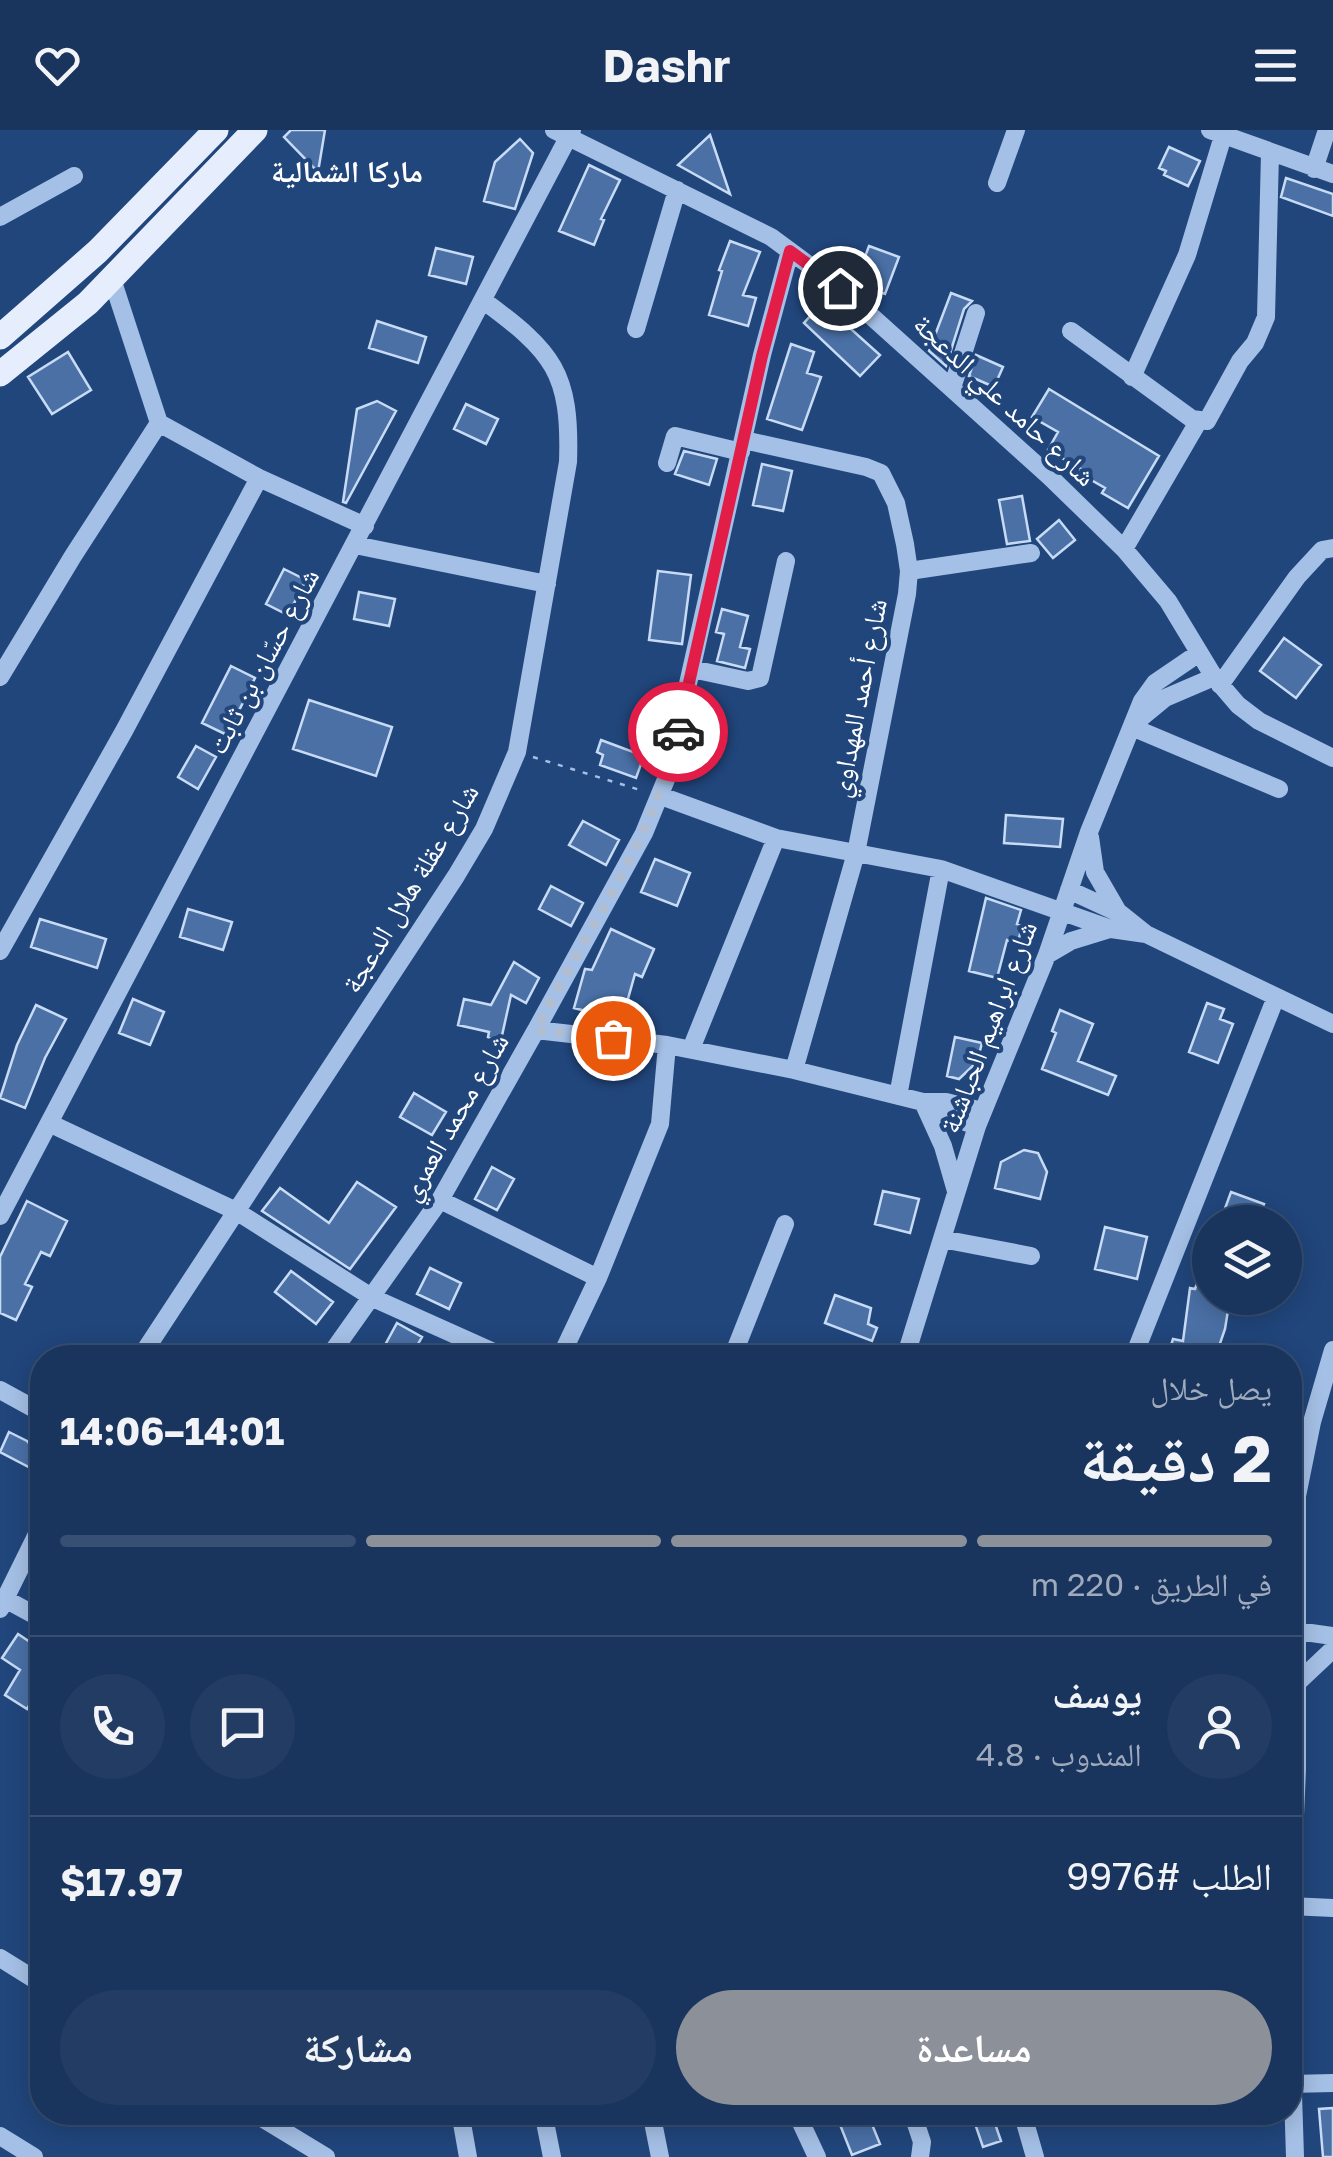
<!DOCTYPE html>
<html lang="ar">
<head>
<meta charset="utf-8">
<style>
  :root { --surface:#19345d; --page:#223c63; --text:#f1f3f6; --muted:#9faabc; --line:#374f72; --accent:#8c9099 }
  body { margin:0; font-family:"Golos Text","Noto Naskh Arabic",sans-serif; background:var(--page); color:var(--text); direction:rtl; height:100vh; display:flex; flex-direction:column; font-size:38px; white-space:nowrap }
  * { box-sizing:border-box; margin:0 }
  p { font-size:32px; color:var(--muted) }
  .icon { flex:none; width:55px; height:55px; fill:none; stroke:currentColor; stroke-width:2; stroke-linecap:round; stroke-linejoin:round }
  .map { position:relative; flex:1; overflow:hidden; direction:ltr }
  .details { position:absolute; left:30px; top:1215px; width:1272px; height:780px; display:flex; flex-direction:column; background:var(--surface); border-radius:40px; box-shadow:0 5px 25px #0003,0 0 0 2px var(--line); direction:rtl }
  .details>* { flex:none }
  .buttons { position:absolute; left:1192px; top:1075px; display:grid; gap:20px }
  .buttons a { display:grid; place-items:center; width:110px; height:110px; border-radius:50%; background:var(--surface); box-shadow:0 5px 25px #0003,0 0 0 2px var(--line); font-size:50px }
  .pin { position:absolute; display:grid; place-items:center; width:85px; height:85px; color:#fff; margin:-42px; border:5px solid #fff; border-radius:50%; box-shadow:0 2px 10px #0007 }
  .courier { position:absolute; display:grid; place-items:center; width:100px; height:100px; margin:-50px; border:8px solid #e11d48; border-radius:50%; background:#fff; color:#222; box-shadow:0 2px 12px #0007 }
  .headline em { font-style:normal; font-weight:700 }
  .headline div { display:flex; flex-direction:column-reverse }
  .headline { display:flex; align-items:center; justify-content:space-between; height:170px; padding:0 30px }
  h1 { font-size:65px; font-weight:700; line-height:75px }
  .bar { display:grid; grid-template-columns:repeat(4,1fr); gap:15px 10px; align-content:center; height:120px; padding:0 30px }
  .bar i { height:12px; border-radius:8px; background:var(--line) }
  .bar .current { background:var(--accent) }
  .bar p { grid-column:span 4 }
  .line { display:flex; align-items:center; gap:25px; padding:0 30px; border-top:2px solid var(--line) }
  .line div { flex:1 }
  .round { display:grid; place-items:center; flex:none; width:105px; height:105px; border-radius:52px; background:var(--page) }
  .button { display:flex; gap:20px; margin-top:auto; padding:20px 30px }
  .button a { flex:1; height:115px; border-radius:60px; background:var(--accent); color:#fff; font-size:40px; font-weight:700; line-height:115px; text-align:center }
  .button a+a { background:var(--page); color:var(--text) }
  header { display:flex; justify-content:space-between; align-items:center; height:130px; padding:0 30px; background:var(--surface); font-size:45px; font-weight:700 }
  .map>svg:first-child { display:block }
  .building { fill:#4a70a6; stroke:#c8dbf5; stroke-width:2.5 }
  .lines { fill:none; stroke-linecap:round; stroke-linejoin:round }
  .path { stroke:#a5c0e6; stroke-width:2.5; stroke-dasharray:5 8; stroke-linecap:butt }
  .minor { stroke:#a5c0e6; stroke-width:18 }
  .major { stroke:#e6eefd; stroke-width:25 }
  .done { stroke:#b1bed1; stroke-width:10; stroke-dasharray:0 18 }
  .route { stroke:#e11d48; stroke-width:12 }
  .labels { text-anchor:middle; stroke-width:8; stroke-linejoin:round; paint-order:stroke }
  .street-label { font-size:28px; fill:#fff; stroke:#21467c }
  .neighbourhood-label { font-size:30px; font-weight:bold; fill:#fff; stroke:#21467c }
</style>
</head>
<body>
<header><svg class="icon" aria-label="menu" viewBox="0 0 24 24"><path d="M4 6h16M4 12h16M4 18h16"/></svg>Dashr<svg class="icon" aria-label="heart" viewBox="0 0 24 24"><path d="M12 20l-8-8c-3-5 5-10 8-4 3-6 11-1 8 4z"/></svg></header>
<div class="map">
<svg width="1333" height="2027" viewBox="0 0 1333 2027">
  <rect width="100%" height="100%" fill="#21467c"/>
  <path class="building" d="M291 0H325L318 42 284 7Z
    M710 5 730 64 678 35Z
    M520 9 533 23 515 79 484 71 495 32Z
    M1169 17 1200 31 1188 56 1164 45 1166 41 1159 38Z
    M589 35 620 50 601 89 604 90 594 115 559 101Z
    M1286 48 1333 64V86L1281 67Z
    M730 111 760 122 743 165 756 168 748 196 709 185 722 141 719 140Z
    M869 116 899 127 885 164 855 153Z
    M436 118 473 127 466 154 429 145Z
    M951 163 972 171 964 179 946 236 929 221Z
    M822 173 880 225 860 246 804 193Z
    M377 191 426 207 418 233 369 218Z
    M791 214 814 222 807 243 821 247 802 300 767 289Z
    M68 222 91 260 52 284 28 247Z
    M976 225 1003 237 994 257 969 246Z
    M1049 259 1159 326 1128 378 1102 363 1105 358 1079 343 1081 339 1048 320 1058 302 1032 287Z
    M377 271 396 281 346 373 343 372 357 279Z
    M466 274 498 289 486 314 454 299Z
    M684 321 717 329 709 355 675 344Z
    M762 334 792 341 783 381 753 375Z
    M1022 366 1030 411 1007 414 999 370Z
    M1059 390 1075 410 1053 428 1037 409Z
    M284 439 306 450 288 485 266 474Z
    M658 441 691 445 682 514 649 510Z
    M359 462 395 469 389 496 354 489Z
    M722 479 748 486 740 517 750 519 745 538 717 531 724 504 716 502Z
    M1284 508 1321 535 1296 568 1260 541Z
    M231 536 255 548 227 605 202 593Z
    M309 570 392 597 376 646 293 619Z
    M601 610 644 626 636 648 600 635 603 625 597 622Z
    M196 616 216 627 198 659 178 647Z
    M1006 685 1063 689 1060 717 1004 713Z
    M583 691 619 710 606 735 569 715Z
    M655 729 690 743 677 776 641 762Z
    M551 756 583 773 571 796 539 779Z
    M986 768 1021 780 1017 794 1022 795 1018 813 1007 810 997 848 969 841Z
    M188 779 232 792 223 820 180 807Z
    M40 789 106 809 97 838 31 817Z
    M611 799 654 819 642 847 635 844 622 890 574 878 585 839 592 840Z
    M514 832 539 848 526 873 511 865 501 910 488 907 489 902 458 895 464 869 491 875Z
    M133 869 164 882 150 915 119 903Z
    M1207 873 1224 879 1220 889 1233 894 1218 933 1189 922Z
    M36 875 66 889 45 928 25 978 0 968 17 915Z
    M1060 880 1093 894 1078 931 1116 946 1108 965 1042 939 1056 903 1052 901Z
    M955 907 982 913 977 932 959 949 947 946Z
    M414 963 446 982 432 1005 400 987Z
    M1024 1020 1038 1023 1047 1042 1040 1069 995 1058 1001 1032Z
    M492 1037 514 1049 497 1080 475 1069Z
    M357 1052 396 1077 350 1139 262 1081 280 1058 329 1093Z
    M883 1061 919 1069 910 1103 875 1094Z
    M1231 1062 1264 1074 1257 1092H1220Z
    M27 1071 67 1091 50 1126 41 1122 25 1154 32 1157 16 1190 0 1183V1127Z
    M1105 1097 1147 1107 1137 1149 1095 1139Z
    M1209 1122 1210 1168H1230L1225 1199 1215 1228H1167L1173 1209 1183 1211 1190 1158 1195 1159Z
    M430 1138 461 1153 449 1179 417 1164Z
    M291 1141 333 1172 316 1194 275 1162Z
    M835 1165 871 1178 868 1194 877 1198 872 1211 825 1193Z
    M397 1193 422 1207 410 1228H378Z
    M9 1302 27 1311 36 1320 42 1332V1344L0 1322Z
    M18 1504 42 1520V1553L27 1579 5 1565 20 1540 2 1528Z
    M1333 1978V2027H1323L1319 1979Z
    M835 1982H867L880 2014 852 2025Z
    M971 1982H991L1001 2011 983 2017Z"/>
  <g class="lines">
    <path class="path" d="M533 627 640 660"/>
    <path class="minor" d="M554 0 771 107 840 158 1049 346 1124 419 1168 471 1214 547 1238 575 1259 591 1333 628
      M1210 0 1333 44
      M1314 39 1327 0
      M997 53 1016 0
      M0 87 74 46
      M112 149 159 293 259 348 365 396
      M636 199 677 60
      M1071 201 1192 289 1207 291 1240 231 1255 213 1266 187 1270 23
      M1132 247 1187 125 1223 6
      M952 258 976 183
      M744 310 866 337 881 343 896 373 905 414 909 441 907 464 856 723 794 940
      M667 333 675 306 741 322
      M355 415 547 454
      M1124 419 1198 292
      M909 441 1031 423
      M692 539 748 551 760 548 786 431
      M0 547 73 426 159 293
      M1220 555 1297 447 1322 420 1333 418
      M1137 591 1165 568 1214 547
      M1134 598 1279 659
      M661 666 776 708 941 739 1111 799 1146 804
      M1090 707 1095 742 1117 780
      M1069 760 1121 784 1146 804 1333 894
      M0 821 124 601 259 348
      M1047 825 1071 811 1110 799
      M536 900 644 703 667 647 762 225 790 121
      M691 919 776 708
      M898 966 941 739
      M923 972 943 1016 956 1061
      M924 973 938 983 977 996
      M49 993 236 1081 373 1168 507 1228
      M440 1070 598 1148
      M0 1086 572 0
      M942 1109 1031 1126
      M140 1228 456 746 484 699 517 622 568 332C571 242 553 222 484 171
      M328 1228 440 1070 536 900 667 915 794 940 923 972H946L982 981
      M560 1228 598 1148 660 994 667 915
      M732 1228 785 1094
      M905 1228 977 996 1047 825 1089 702 1142 571 1155 553 1199 523
      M1133 1228 1276 867
      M0 1260 42 1283
      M5 1469 42 1489
      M0 1479 42 1394
      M1290 1500 1333 1506
      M1296 1554 1331 1521
      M1290 1776 1333 1778
      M0 1828 42 1854
      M1290 1857 1293 1841 1291 1776 1297 1640V1366L1312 1292 1333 1220
      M1290 1868 1295 2027
      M1290 1954 1333 1953
      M252 1982 326 2027
      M460 1982 468 2027
      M543 1982 552 2027
      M651 1982 660 2027
      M796 1982 817 2027
      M912 1982 922 2012 920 2027
      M1022 1982 1035 2027
      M0 2006 34 2027"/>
    <path class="major" d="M0 207 98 121 216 0
      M0 244 88 173 255 0"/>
  </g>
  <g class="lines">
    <path class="done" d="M613 908 536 900C586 801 653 711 678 602"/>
    <path class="route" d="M678 602 762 226 790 121 840 158"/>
  </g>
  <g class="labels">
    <g class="street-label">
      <text transform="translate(1005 270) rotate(43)" y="10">شارع حامد علي الدعجة</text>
      <text transform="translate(263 531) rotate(-62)" y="10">شارع حسّان بن ثابت</text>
      <text transform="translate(858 568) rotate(-79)" y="10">شارع أحمد المهداوي</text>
      <text transform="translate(410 758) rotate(-59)" y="10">شارع عقلة هلال الدعجة</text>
      <text transform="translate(988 897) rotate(-69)" y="10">شارع ابراهيم الحباشنة</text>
      <text transform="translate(454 987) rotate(-60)" y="10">شارع محمد العمري</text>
    </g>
    <g class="neighbourhood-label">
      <text x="347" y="52">ماركا الشمالية</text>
    </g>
  </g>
</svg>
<div class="buttons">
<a><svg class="icon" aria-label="layers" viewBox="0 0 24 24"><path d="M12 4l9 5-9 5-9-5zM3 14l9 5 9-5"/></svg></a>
</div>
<div class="pin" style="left:613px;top:908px;background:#ea580c"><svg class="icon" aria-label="bag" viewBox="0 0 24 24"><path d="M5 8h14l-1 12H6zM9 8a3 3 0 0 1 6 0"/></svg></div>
<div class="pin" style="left:840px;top:158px;background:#1f2937"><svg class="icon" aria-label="home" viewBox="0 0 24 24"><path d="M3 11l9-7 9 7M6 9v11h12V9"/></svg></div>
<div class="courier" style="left:678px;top:602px"><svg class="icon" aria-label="car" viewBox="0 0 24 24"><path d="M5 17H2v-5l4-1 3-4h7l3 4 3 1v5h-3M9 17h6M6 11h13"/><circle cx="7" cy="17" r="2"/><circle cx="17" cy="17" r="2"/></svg></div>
<section class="details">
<div class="headline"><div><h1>2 دقيقة</h1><p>يصل خلال</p></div><em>14:01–14:06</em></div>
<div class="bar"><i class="current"></i><i class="current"></i><i class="current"></i><i></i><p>في الطريق · 220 m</p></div>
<div class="line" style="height:180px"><a class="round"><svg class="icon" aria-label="person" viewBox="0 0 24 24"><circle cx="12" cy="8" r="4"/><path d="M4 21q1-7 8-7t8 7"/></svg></a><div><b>يوسف</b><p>المندوب · 4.8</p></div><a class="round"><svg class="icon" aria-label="chat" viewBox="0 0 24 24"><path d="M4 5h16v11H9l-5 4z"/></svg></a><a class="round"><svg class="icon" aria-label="phone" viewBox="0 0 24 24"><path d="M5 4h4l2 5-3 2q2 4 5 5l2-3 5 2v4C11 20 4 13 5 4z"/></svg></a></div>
<div class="line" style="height:130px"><div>الطلب #9976</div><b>$17.97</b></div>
<div class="button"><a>مساعدة</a><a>مشاركة</a></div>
</section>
</div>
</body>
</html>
